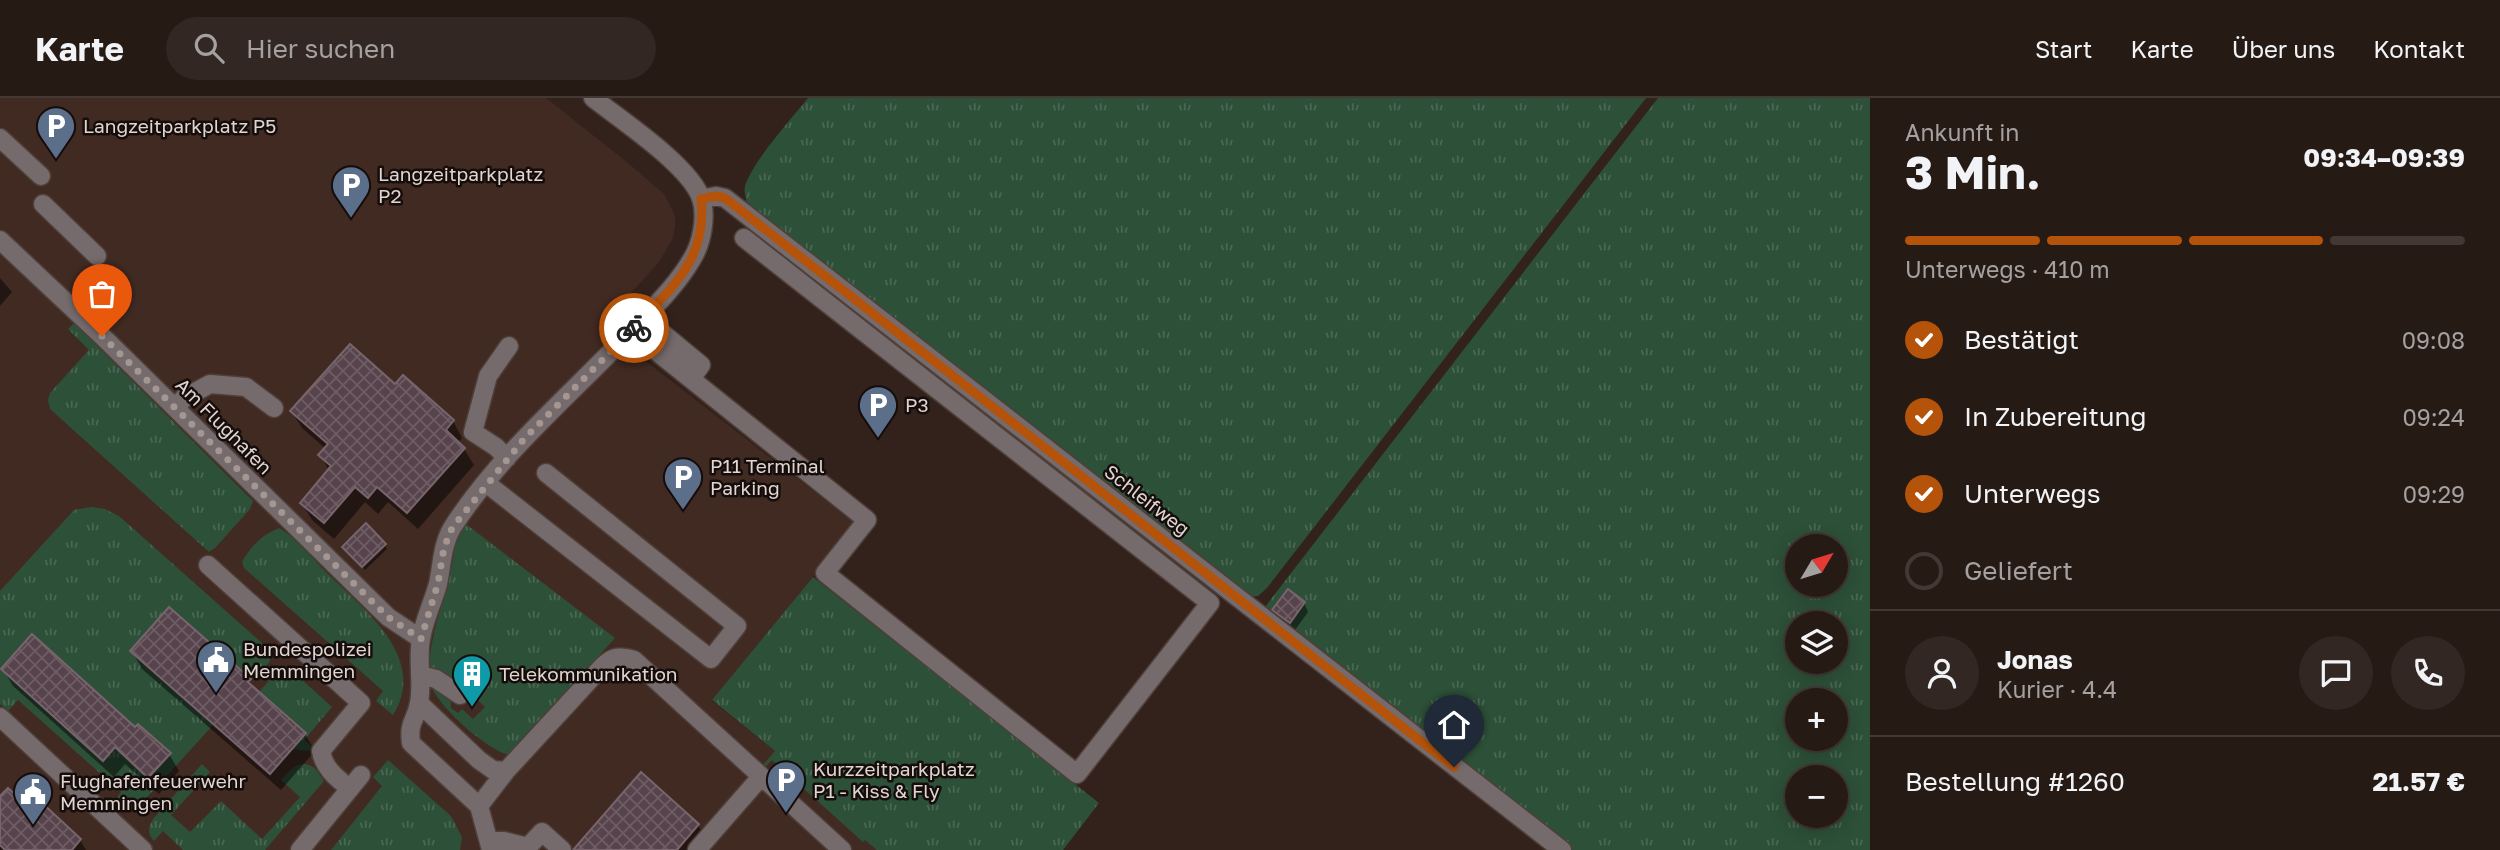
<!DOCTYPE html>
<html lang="de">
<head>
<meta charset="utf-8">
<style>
  :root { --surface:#261a15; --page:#322722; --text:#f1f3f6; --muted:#a4a1a0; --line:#423834; --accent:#b45309 }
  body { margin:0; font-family:"Golos Text",sans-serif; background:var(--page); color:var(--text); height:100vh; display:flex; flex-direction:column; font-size:26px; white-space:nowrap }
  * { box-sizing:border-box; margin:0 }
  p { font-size:23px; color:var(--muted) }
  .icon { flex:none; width:38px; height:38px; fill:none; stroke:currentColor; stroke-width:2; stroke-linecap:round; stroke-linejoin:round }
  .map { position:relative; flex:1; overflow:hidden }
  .sheet { display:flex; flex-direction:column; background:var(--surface); width:630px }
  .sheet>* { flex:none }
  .needle { width:46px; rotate:52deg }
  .controls { position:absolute; left:1785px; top:436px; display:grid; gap:14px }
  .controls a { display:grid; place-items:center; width:63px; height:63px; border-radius:50%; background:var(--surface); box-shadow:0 4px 18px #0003,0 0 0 2px var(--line); font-size:35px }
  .pin { position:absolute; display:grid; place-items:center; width:60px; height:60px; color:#fff; margin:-72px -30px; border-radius:50% 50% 50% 0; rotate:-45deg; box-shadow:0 0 7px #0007 }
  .pin .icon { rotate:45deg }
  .courier { position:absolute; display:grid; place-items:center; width:70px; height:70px; margin:-35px; border:5px solid #b45309; border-radius:50%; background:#fff; color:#222; box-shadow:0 2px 9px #0007 }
  .head em { font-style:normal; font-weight:700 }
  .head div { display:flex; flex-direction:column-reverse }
  .head { display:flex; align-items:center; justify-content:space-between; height:119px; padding:0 35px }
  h1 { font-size:46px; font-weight:700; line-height:52px }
  .bar { display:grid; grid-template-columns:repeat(4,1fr); gap:10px 7px; align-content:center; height:84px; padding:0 35px }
  .bar i { height:9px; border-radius:5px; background:var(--line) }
  .bar .on { background:var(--accent) }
  .bar p { grid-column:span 4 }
  .line { display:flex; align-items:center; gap:18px; padding:0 35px; border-top:2px solid var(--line) }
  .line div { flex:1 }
  .round { display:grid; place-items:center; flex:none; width:74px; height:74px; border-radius:37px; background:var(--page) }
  ol { padding:0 35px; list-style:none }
  li { display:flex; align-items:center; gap:21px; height:77px }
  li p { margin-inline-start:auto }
  li .icon { padding:7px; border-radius:50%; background:var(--accent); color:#fff; stroke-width:4 }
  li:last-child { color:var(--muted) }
  li i { width:38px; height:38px; border:4px solid var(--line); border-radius:50% }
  header { display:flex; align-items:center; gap:42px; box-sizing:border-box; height:98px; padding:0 35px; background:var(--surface); border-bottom:2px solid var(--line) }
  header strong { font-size:33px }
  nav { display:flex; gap:38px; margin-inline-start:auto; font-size:24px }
  .search { width:490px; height:63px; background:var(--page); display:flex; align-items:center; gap:18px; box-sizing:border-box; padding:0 24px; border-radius:38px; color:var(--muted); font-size:26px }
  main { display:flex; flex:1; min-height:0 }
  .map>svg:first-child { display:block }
  .built { fill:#412a22 }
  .grass { fill:url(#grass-tufts); fill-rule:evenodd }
  .shadow { fill:#0007 }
  .building { fill:url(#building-cross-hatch); stroke:#78646d; stroke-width:2 }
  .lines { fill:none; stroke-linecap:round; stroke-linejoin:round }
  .minor-casing { stroke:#4f3f39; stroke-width:21 }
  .minor { stroke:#756b6d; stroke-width:18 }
  .done { stroke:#a49691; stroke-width:7; stroke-dasharray:0 12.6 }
  .route { stroke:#b45309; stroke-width:9 }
  .labels { text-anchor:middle; stroke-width:5; stroke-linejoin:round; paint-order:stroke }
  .poi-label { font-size:19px; fill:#e1d5d0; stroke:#150d0b; text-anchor:start }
  .street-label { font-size:19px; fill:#e1d5d0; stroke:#150d0b }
</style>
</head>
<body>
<header>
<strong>Karte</strong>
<div class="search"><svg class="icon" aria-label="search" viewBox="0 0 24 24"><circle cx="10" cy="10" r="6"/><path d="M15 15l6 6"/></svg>Hier suchen</div>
<nav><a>Start</a><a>Karte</a><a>Über uns</a><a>Kontakt</a></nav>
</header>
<main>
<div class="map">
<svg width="1870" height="752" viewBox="0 0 1870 752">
  <defs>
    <pattern id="grass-tufts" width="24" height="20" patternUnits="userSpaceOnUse" patternTransform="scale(1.75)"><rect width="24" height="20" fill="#2d5038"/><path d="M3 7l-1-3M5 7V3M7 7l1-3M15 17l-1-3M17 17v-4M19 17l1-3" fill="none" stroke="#4b6854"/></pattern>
    <pattern id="building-cross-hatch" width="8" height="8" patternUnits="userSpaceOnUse" patternTransform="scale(1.75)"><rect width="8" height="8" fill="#56434b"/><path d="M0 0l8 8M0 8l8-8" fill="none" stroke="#6e5d64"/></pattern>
  </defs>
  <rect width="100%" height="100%" fill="#33221c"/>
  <path class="built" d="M0 0H546L628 65 664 96 675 117V128L673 140 659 164 605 224 635 255 856 426 712 603 900 752H0Z"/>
  <path class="grass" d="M808 0H1646L1267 490 1258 498 1249 499 747 105C745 97 743 90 747 83 758 57 790 23 808 0Z
    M1658 0H1870V752H1571L1267 514 1266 508 1271 501ZM1797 448H1836V486H1797ZM1797 525H1836V564H1797ZM1797 602H1836V640H1797ZM1797 679H1836V718H1797Z
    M74 225 253 403 250 411 215 450 209 454 50 311 48 302 50 295 89 252 68 231Z
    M91 409 105 411 119 418 272 554 269 565 251 581 168 510 130 553 214 626 140 707C128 713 123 712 112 706L121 694 18 602 8 613 0 606V493L74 412Z
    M467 427 615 540 509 657C486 651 437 608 430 585L450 596 451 610 458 615 462 611 473 621 485 609 471 596 480 586 476 581C457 593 448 581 430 571L429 567C432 533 443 504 451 472 455 455 453 439 467 427Z
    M279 430C296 439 312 460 326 474 363 511 429 559 393 617L376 603 383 593 244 470 242 464C250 449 263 436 279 430Z
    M813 479 1099 705 1063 752H877L865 742 863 744 772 662 763 671 761 669 775 653 712 602Z
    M281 569 289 570 332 609 304 642 315 651 311 653 292 651 306 634 259 594Z
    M388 662 451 718 462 739 460 752H331L382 688 373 679Z
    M202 666 210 674 171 717 190 734 221 703 262 741 300 699 281 682C289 673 300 660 313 669 317 671 320 678 324 683L265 752H183L163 733 154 743C147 735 148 730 153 721Z"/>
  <path class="shadow" d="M0 180 12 194 0 208Z
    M395 289 453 323 462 340 458 345 464 351 474 367 418 431 388 404 378 416 365 404 334 441 312 422 302 405 329 373 321 357 326 351 302 330 292 314Z
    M385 447 387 451 365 472 347 453Z
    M1304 505 1308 514 1295 532 1279 520 1274 512Z
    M132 553 249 582 255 592 305 636 315 653 281 692 142 571Z
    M3 571 135 632 169 656 179 673 159 696 125 666 114 679 13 588Z
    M641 677 698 727 708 745 701 752H574Z
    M0 700 80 742 86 752H0Z"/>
  <path class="building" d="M350 246 395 286 403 277 454 322 446 332 465 350 407 415 377 389 368 400 355 389 324 425 300 405 331 368 318 357 328 346 290 313Z
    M366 425 386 446 362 469 342 449Z
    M1288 491 1305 504 1290 525 1272 512Z
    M169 509 251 581 248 584 306 635 270 676 130 553Z
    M32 536 135 629 138 626 171 655 148 680 115 649 103 663 1 571Z
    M641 674 699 726 677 752H573Z
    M8 690 34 714 42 705 81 741 72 752H5L0 747V698Z"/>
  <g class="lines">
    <g class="minor-casing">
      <path id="minor" d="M0 40 41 78
        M701 101 716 98 725 100 1562 752
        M43 106 97 158
        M0 142 102 238 388 519 421 541
        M644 220 701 267 691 281
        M631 233 867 422 825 475 1077 676 1210 505 744 140
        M176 309 184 300 210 286 246 289 274 310
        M507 360 496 349 473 334 488 278 509 248
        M486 385 711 561 737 528 546 375
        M208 467 361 605 321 653C324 671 337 680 350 691
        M420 577 436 581 460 597
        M419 605 479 662 493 672 506 673
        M0 619 143 752
        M479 708 506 673 599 572C611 559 617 557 634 562L842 752
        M489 743H504L528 749 542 734 562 752
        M300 752 361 677
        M491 752 479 708 411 645C408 623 416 623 419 605 423 584 417 562 421 541 424 522 433 504 438 486 442 467 442 447 452 430 500 355 574 294 634 230 654 209 677 187 692 161 702 145 707 118 701 100 689 67 621 22 593 0
        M697 752 760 680"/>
    </g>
    <use href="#minor" class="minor"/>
  </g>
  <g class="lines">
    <path class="done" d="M102 238 388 519 421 541 438 485 444 450 452 430 524 341 634 230"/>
    <path class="route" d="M634 230C671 190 708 161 701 101L716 98 725 100 1454 669"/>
  </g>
  <defs>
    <g id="parking-pin" transform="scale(2.0125)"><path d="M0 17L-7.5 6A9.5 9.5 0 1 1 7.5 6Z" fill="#5c6f8a" stroke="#150d0b"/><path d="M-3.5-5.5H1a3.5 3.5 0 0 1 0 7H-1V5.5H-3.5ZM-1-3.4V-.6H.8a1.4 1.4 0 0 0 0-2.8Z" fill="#fff"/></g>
    <g id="civic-pin" transform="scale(2.0125)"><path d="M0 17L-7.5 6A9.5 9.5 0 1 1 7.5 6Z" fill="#5c6f8a" stroke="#150d0b"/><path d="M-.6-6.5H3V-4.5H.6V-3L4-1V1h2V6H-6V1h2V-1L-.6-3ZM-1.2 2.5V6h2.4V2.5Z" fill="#fff"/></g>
    <g id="building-pin" transform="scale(2.0125)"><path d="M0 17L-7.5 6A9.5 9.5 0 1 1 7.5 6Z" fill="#0f9aa8" stroke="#150d0b"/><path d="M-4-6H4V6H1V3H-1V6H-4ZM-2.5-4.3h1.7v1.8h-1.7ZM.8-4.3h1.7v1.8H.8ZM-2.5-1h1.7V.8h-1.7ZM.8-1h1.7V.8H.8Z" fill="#fff"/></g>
  </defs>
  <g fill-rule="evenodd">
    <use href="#parking-pin" x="56" y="28"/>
    <use href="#parking-pin" x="351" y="87"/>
    <use href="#parking-pin" x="878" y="307"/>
    <use href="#parking-pin" x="683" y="379"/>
    <use href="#civic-pin" x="216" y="562"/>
    <use href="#building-pin" x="472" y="576"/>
    <use href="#parking-pin" x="786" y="682"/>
    <use href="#civic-pin" x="33" y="694"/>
  </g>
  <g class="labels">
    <g class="poi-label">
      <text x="83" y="35">Langzeitparkplatz P5</text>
      <text x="378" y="83">Langzeitparkplatz<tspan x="378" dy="22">P2</tspan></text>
      <text x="905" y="314">P3</text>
      <text x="710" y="375">P11 Terminal<tspan x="710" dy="22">Parking</tspan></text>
      <text x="243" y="558">Bundespolizei<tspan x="243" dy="22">Memmingen</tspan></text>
      <text x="499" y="583">Telekommunikation</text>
      <text x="813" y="678">Kurzzeitparkplatz<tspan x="813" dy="22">P1 - Kiss &amp; Fly</tspan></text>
      <text x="60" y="690">Flughafenfeuerwehr<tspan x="60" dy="22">Memmingen</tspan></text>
    </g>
    <g class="street-label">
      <text transform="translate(224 328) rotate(45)" y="7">Am Flughafen</text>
      <text transform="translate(1147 402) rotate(38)" y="7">Schleifweg</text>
    </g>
  </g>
</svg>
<div class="controls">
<a><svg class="needle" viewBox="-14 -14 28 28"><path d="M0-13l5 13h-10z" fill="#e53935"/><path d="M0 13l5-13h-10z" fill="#a4a1a0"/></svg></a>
<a><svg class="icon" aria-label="layers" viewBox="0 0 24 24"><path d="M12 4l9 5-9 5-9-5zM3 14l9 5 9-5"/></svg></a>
<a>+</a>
<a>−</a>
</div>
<div class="pin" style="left:102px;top:238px;background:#ea580c"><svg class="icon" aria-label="bag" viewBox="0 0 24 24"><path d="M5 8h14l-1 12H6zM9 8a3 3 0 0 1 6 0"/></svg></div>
<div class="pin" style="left:1454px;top:669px;background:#1f2937"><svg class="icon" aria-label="home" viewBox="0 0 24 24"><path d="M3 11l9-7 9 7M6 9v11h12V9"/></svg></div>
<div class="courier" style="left:634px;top:230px"><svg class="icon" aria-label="bike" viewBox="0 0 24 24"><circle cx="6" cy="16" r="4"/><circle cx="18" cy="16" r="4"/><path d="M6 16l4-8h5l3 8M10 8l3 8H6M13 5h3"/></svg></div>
</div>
<section class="sheet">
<div class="head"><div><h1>3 Min.</h1><p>Ankunft in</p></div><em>09:34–09:39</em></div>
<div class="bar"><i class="on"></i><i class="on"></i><i class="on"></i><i></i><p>Unterwegs · 410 m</p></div>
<ol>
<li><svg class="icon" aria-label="check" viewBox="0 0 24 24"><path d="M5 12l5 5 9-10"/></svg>Bestätigt<p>09:08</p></li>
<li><svg class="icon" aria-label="check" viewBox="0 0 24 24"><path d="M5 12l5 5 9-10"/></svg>In Zubereitung<p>09:24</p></li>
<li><svg class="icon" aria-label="check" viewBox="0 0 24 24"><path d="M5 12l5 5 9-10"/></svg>Unterwegs<p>09:29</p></li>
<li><i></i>Geliefert</li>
</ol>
<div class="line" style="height:126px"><a class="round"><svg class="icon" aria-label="person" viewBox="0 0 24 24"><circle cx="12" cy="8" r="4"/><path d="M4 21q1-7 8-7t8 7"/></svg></a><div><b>Jonas</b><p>Kurier · 4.4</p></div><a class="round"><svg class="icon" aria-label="chat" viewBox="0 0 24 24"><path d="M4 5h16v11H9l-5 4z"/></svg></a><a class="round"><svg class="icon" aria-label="phone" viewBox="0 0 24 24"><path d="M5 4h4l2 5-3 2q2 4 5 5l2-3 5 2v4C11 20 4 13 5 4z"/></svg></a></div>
<div class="line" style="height:91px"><div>Bestellung #1260</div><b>21.57 €</b></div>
</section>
</main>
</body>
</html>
